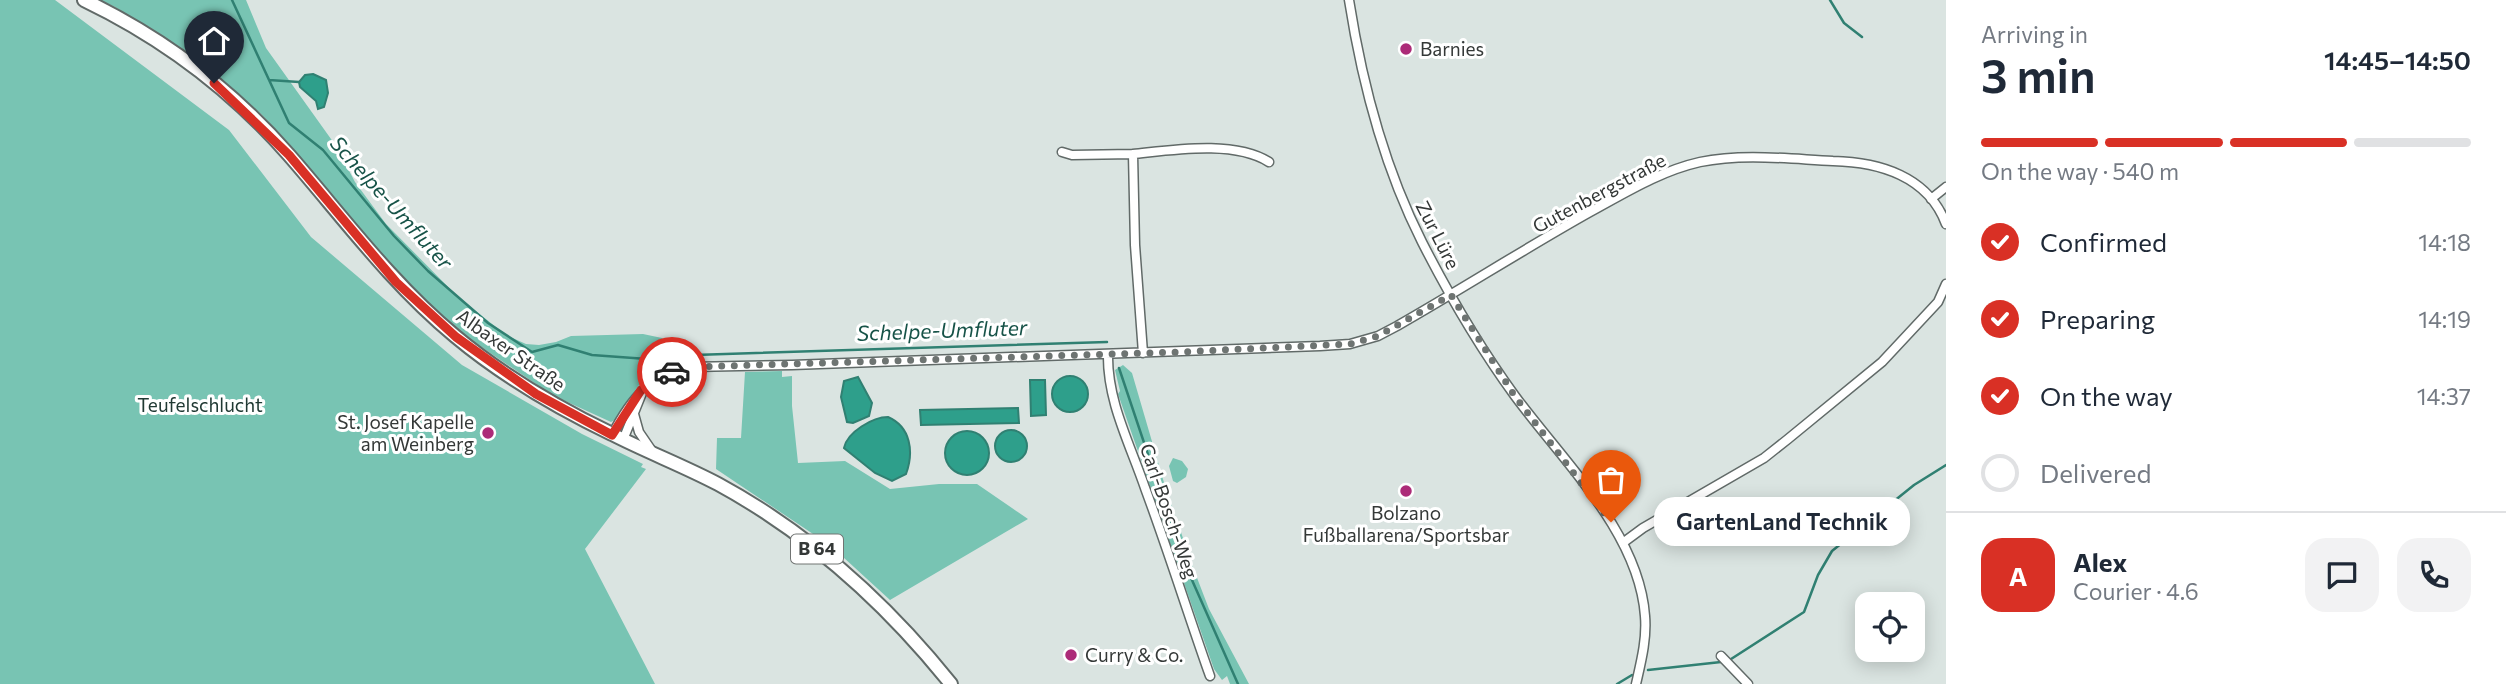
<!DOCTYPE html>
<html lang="en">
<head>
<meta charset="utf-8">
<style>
  :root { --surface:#fff; --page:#f2f2f3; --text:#1f2937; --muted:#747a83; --line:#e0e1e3; --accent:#d93025 }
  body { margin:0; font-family:Commissioner,sans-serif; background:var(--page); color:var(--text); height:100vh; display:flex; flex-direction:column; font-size:26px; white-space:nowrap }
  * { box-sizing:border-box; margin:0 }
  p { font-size:23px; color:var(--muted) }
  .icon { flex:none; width:38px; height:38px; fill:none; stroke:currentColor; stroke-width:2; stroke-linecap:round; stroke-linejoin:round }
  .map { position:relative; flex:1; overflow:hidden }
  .sheet { display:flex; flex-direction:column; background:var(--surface); width:560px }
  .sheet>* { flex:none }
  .buttons { position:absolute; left:1855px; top:592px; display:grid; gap:14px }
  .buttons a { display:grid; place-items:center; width:70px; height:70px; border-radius:14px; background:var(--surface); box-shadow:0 4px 18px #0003; font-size:35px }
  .pin { position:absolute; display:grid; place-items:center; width:60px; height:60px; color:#fff; margin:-72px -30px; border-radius:50% 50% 50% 0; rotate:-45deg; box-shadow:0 0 7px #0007 }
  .pin .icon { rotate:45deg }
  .courier { position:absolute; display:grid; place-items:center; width:70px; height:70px; margin:-35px; border:5px solid #d93025; border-radius:50%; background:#fff; color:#222; box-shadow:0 2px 9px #0007 }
  .bubble { position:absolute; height:49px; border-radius:21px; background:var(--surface); box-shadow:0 4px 18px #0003; font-size:23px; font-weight:600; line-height:49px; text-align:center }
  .overview em { font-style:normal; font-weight:600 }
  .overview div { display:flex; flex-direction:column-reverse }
  .overview { display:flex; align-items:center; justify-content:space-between; height:119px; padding:0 35px }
  h1 { font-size:46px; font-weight:600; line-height:52px }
  .bar { display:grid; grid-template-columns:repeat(4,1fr); gap:10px 7px; align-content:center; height:84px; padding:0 35px }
  .bar i { height:9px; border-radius:5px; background:var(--line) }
  .bar .on { background:var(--accent) }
  .bar p { grid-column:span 4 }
  .line { display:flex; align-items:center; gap:18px; padding:0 35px; border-top:2px solid var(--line) }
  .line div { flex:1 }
  .round { display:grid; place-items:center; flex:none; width:74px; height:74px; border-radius:21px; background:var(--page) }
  ol { padding:0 35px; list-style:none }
  li { display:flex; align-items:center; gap:21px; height:77px }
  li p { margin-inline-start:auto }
  li .icon { padding:7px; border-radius:50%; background:var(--accent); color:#fff; stroke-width:4 }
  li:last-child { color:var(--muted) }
  li i { width:38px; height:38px; border:4px solid var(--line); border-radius:50% }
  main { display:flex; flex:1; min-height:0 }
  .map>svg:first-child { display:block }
  .green { fill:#78c4b3 }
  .water { fill:#2e9f8b; stroke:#308072; stroke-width:2 }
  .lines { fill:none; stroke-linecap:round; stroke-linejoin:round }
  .stream { stroke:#308072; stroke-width:2.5 }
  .street-casing { stroke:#616a68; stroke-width:11 }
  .primary-casing { stroke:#616a68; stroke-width:16 }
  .street { stroke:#fff; stroke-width:8 }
  .primary { stroke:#fff; stroke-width:12 }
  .done { stroke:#6e7472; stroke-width:7; stroke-dasharray:0 12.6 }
  .route { stroke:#d93025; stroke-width:9 }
  .poi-dot { fill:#ac2b78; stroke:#fff; stroke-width:2.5 }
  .labels { text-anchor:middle; stroke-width:6; stroke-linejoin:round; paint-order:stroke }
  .shield { fill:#fff; stroke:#717473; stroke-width:2 }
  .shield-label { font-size:18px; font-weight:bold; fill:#343837 }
  .poi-label { font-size:19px; fill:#343837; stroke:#fff; text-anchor:start }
  .street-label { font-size:19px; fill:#343837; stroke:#fff }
  .park-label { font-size:19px; fill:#203933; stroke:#fff }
  .water-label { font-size:21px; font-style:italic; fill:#175348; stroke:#fff }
</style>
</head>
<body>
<main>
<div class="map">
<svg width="1946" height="684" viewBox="0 0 1946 684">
  <rect width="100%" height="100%" fill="#dae4e1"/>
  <path class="green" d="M0 0H55L229 130 311 237 462 365 582 434 643 464 641 467 646 469 585 549 655 684H0Z
    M100 0H246L266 48 336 146 355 182 386 224 458 297 506 335 526 344 539 345 556 342 571 336 643 334 662 338 671 346 675 356V362L639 385 615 420 611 422 552 395 452 327 376 251 292 147 261 114 189 56 115 7Z
    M1123 365 1132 373 1165 486 1194 570 1209 609 1249 684H1230L1227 676 1222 680 1214 669 1118 394 1120 391 1115 370Z
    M782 371V377L792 376V406L798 463 845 461 890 489 939 484H977L1028 519 890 600 831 546 716 469 717 438H741L745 372Z
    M1173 458 1182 461 1188 469 1186 477 1177 483 1173 481 1169 466Z"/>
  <path class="water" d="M313 74 326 80 328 93 324 107 318 109 316 101 300 87 299 82 305 75Z
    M1052 394a18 18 0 1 1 36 0a18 18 0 1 1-36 0Z
    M858 377 872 403 869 416 853 423 847 422 841 397 844 381Z
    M1030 380H1045L1046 415 1031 416Z
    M1018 408 1019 423 921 425 920 410Z
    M888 417C911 427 914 452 906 474L892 481 875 473 844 448C847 432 873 417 888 417Z
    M995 446a16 16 0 1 1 32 0a16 16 0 1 1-32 0Z
    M945 453a22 22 0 1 1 44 0a22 22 0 1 1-44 0Z"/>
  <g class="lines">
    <path class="stream" d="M232 0 289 123 323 150 394 236 428 271 488 323 532 352 558 345 592 355 647 359 671 355
      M1830 0 1844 23 1862 37
      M269 80 299 82
      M694 355 1107 342
      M1119 368 1184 562 1238 684
      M1728 661 1804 612 1818 575 1832 551 1914 485 1946 465
      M1648 670 1721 662
      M1617 684 1632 675"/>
    <g class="street-casing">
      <path id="street" d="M1349 0C1362 83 1384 167 1422 242 1449 295 1480 348 1515 396 1563 461 1639 533 1645 616 1647 639 1641 662 1636 684
        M1062 152 1072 155 1133 154 1135 245 1143 353
        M1133 154C1173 150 1234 140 1269 162
        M1931 199 1946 187
        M1108 354C1107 401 1130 444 1145 488 1168 550 1188 614 1210 676
        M634 414 639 432 652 451
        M612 435C632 397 648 378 690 367L792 365 1320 346 1350 344 1378 336 1397 326C1462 289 1524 249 1590 212 1625 193 1660 171 1700 162 1743 153 1790 159 1833 161 1879 162 1928 176 1946 224
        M623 440 642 393
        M1624 542 1643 528 1764 458 1788 439 1882 362 1938 302 1946 284
        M1721 656 1748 684"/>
    </g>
    <g class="primary-casing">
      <path id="primary" d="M84 0C161 37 232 90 289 155 343 217 391 283 455 336 503 376 556 407 612 434 647 452 684 466 718 484 810 534 886 603 951 684"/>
    </g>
    <use href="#street" class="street"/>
    <use href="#primary" class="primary"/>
  </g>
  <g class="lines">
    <path class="done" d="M672 372 690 367 1180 352 1350 344 1378 336 1451 295 1514 395 1611 522"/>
    <path class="route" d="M214 83 289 155 396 282 456 337 536 394 612 435 641 390 672 372"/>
  </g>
  <g class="poi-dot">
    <circle cx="1406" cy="49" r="7"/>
    <circle cx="488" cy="433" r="7"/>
    <circle cx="1406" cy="491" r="7"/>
    <circle cx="1071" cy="655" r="7"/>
  </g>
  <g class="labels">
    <rect class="shield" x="791" y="534.5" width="52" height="29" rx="5"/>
    <g class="shield-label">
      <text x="817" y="555">B 64</text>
    </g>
    <g class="poi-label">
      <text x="1420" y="56">Barnies</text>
      <text x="474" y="429" text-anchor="end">St. Josef Kapelle<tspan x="474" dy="22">am Weinberg</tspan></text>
      <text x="1406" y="520" text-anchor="middle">Bolzano<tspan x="1406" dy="22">Fußballarena/Sportsbar</tspan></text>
      <text x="1085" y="662">Curry &amp; Co.</text>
    </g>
    <g class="street-label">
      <text transform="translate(1599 193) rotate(-28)" y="7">Gutenbergstraße</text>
      <text transform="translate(1438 235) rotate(63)" y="7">Zur Lüre</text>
      <text transform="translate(511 350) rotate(35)" y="7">Albaxer Straße</text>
      <text transform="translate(1169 511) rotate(71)" y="7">Carl-Bosch-Weg</text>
    </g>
    <g class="park-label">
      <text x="200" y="412">Teufelschlucht</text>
    </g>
    <g class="water-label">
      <text transform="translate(391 203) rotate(48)" y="7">Schelpe-Umfluter</text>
      <text transform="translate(942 331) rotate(-2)" y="7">Schelpe-Umfluter</text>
    </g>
  </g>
</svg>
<div class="buttons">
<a><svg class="icon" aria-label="locate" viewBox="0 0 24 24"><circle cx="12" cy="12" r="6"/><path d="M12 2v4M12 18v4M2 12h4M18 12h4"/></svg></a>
</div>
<div class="pin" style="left:1611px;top:522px;background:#ea580c"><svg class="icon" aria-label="bag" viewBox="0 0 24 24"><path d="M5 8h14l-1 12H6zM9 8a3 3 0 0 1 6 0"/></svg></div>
<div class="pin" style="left:214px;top:83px;background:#1f2937"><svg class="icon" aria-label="home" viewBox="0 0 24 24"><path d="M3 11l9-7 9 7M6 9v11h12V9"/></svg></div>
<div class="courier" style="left:672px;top:372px"><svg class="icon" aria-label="car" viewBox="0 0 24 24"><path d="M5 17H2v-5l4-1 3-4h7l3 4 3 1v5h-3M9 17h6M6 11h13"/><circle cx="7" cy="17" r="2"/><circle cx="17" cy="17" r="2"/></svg></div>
<div class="bubble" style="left:1654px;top:497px;width:256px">GartenLand Technik</div>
</div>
<section class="sheet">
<div class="overview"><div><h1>3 min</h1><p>Arriving in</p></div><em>14:45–14:50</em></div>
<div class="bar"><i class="on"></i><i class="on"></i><i class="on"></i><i></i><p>On the way · 540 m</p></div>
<ol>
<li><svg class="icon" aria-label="check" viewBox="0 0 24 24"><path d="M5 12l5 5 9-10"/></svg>Confirmed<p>14:18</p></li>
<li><svg class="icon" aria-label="check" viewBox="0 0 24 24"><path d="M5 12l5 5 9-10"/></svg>Preparing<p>14:19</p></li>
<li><svg class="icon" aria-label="check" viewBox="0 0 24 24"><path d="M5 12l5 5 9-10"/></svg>On the way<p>14:37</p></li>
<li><i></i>Delivered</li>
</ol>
<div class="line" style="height:126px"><b class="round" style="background:var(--accent);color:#fff">A</b><div><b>Alex</b><p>Courier · 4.6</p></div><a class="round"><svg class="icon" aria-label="chat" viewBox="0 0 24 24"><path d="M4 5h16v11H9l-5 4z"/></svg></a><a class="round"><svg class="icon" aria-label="phone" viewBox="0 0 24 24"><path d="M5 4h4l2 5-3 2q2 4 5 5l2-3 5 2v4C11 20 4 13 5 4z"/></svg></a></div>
</section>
</main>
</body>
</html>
